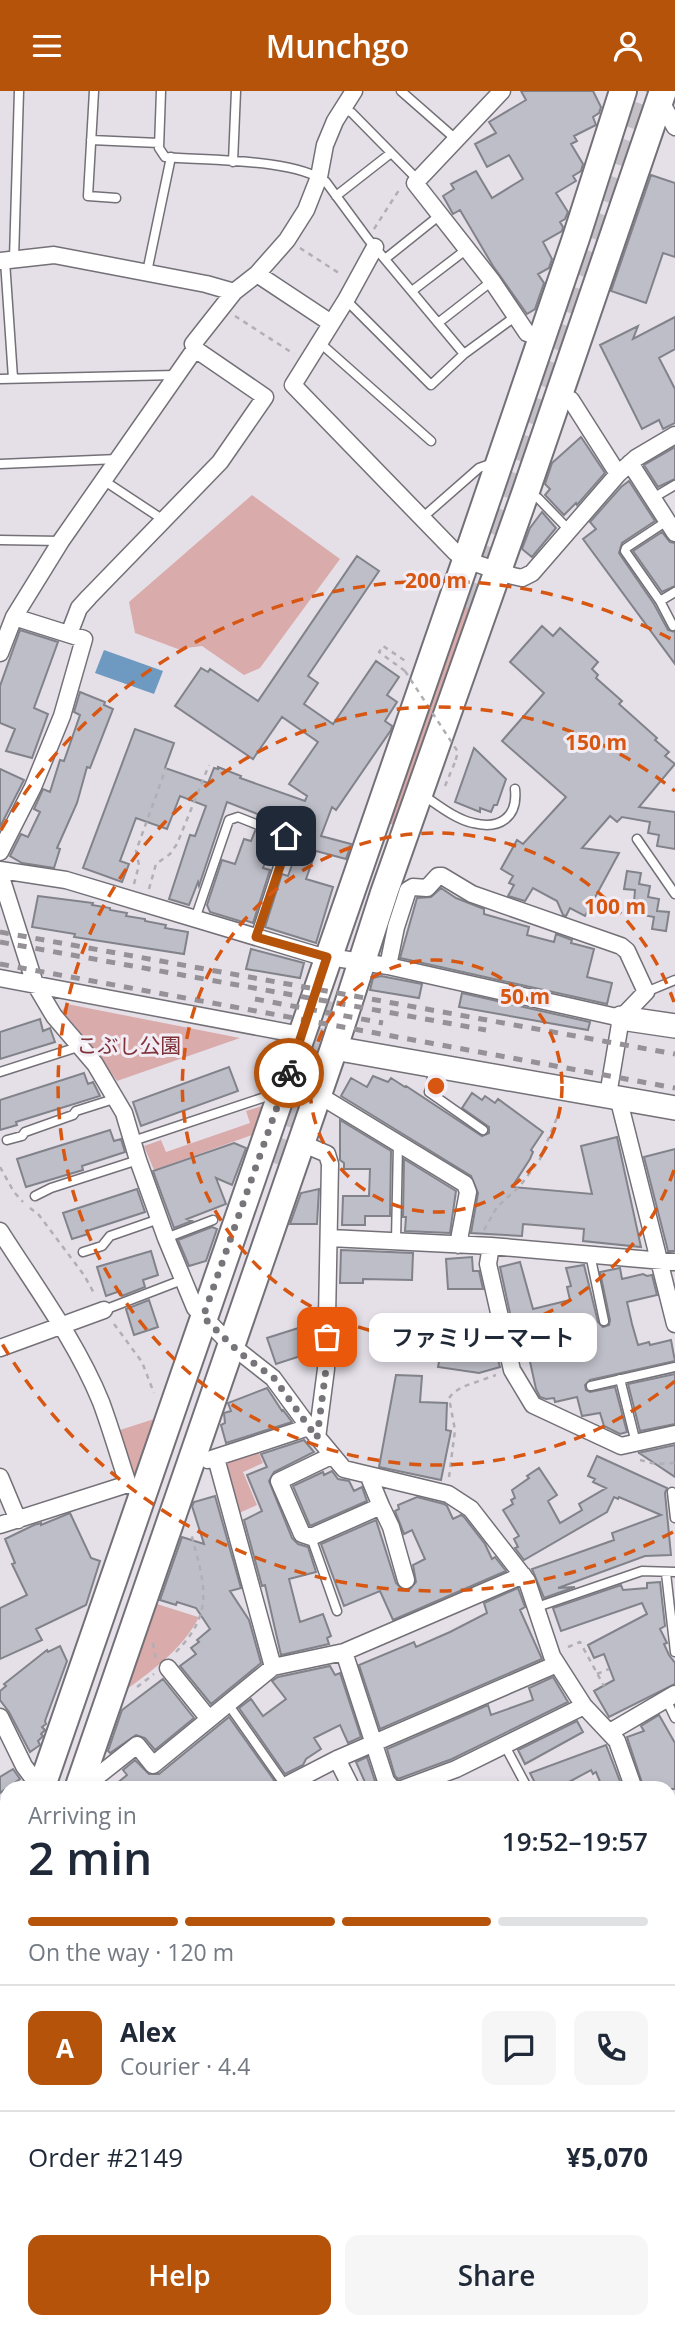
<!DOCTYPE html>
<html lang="en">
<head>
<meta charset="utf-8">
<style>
  :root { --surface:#fff; --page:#f6f6f7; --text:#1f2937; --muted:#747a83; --line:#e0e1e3; --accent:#b45309 }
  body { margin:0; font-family:"Open Sans","Noto Sans JP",sans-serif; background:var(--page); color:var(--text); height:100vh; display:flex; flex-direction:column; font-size:26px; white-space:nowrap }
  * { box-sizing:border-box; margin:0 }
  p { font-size:23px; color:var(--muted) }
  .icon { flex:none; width:38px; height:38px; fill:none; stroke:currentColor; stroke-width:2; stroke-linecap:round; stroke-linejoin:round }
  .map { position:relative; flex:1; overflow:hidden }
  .panel { position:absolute; left:0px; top:1690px; width:676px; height:548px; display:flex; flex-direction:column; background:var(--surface); border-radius:21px 21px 0 0; box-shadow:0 4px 10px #0003 }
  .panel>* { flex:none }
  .pin { position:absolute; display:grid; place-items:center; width:60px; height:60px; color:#fff; margin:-30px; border-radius:14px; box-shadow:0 4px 10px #0006 }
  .courier { position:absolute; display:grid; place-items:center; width:70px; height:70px; margin:-35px; border:5px solid #b45309; border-radius:50%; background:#fff; color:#222; box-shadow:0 2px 9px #0007 }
  .bubble { position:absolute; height:49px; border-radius:14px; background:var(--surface); box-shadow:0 4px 10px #0003; font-size:23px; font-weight:600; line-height:49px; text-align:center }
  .head em { font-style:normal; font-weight:600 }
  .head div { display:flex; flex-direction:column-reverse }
  .head { display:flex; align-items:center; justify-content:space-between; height:119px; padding:0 28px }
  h1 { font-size:46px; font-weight:600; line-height:52px }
  .bar { display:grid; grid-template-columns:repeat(4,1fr); gap:10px 7px; align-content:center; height:84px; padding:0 28px }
  .bar i { height:9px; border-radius:5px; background:var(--line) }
  .bar .active { background:var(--accent) }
  .bar p { grid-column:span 4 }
  .line { display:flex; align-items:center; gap:18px; padding:0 28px; border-top:2px solid var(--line) }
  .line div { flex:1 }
  .round { display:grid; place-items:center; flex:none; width:74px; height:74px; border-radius:14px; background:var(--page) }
  .action { display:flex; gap:14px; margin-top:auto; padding:14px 28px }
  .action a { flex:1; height:80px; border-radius:14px; background:var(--accent); color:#fff; font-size:28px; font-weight:600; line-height:80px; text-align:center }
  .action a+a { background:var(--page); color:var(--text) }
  header { display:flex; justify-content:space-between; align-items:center; height:91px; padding:0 28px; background:var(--accent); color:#fff; font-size:32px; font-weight:600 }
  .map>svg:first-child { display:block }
  .green { fill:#daabab }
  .water { fill:#6e99c0 }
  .building { fill:#bdbec7; stroke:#81828a; stroke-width:2 }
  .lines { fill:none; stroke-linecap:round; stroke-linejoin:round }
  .primary-tunnel { stroke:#c3bfc6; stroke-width:26; stroke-dasharray:26 13; stroke-linecap:butt }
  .lane-casing { stroke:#747077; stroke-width:11 }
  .street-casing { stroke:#747077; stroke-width:19 }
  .secondary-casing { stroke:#747077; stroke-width:26 }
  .primary-casing { stroke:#747077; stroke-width:30 }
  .path { stroke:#b2aeb5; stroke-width:2.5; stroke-dasharray:5 5; stroke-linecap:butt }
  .lane { stroke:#fff; stroke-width:8 }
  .street { stroke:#fff; stroke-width:16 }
  .secondary { stroke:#fff; stroke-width:23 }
  .primary { stroke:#fff; stroke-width:26 }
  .rail { stroke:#959197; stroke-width:5; stroke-dasharray:9 9; stroke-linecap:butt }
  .path-bridge { stroke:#b2aeb5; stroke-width:2.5; stroke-dasharray:5 5; stroke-linecap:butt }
  .done { stroke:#78757a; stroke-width:7; stroke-dasharray:0 12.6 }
  .route { stroke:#b45309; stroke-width:9 }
  .ring { fill:none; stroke:#d75611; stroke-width:3.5; stroke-dasharray:12 9 }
  .labels { text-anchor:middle; stroke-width:6; stroke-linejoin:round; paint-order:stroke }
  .park-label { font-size:21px; fill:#7f3339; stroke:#f2edf5 }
  .centre { fill:#d75611; stroke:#f2edf5; stroke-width:3.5 }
  .ring-label { font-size:21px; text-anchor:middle; font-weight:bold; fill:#d75611; stroke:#f2edf5; stroke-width:6; stroke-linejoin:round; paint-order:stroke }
</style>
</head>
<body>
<header><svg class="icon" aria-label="menu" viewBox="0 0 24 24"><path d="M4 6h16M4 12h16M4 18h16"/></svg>Munchgo<svg class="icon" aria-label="person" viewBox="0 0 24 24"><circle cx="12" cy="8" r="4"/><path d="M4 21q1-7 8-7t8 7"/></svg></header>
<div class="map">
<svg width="675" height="2237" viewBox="0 0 675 2237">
  <rect width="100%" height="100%" fill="#e5e0e8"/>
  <path class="green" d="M252 404 340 468 260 577 244 584 202 555 178 558 135 542 129 511Z
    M466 503 481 508 399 736 383 730Z
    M67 913 240 947 117 990 86 948 62 920Z
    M262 1015 252 1044 154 1079 144 1055 161 1049 166 1061 250 1032 246 1020Z
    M154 1328 134 1385 131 1384 117 1340Z
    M258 1360 263 1372 243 1381 257 1414 239 1422 226 1378 229 1370Z
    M157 1513 198 1526V1528C181 1559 154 1578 126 1599Z"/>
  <path class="water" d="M104 559 163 580 154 603 95 582Z"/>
  <path class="building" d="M521 0H593L601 16 599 22 593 26 596 34 574 45 577 50 571 53 583 73 581 80 573 85 576 90 556 102 568 121 565 128 560 131 563 136 562 140 543 151 552 168 549 177 538 183 544 192 535 218 527 223 493 175 460 119 453 123 443 105 454 98 451 93 476 80 492 107 523 88 509 64 487 76 475 53 496 42 489 31 526 9Z
    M651 84 675 92V166L663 162 646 212 611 200Z
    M675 226V258L659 267 675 298V332L663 338 659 329 642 338 600 254 638 235 633 248Z
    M581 346 605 382 577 414 576 412 564 424 545 404 550 398 545 393 552 372Z
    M675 356V388L658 396 644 374Z
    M629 390 655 430 622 452 619 462 654 513 668 539 675 541V573L583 448 596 438 590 431 621 396Z
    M542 421 556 437 532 466 522 458 530 437Z
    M662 441 670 451 675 452V495L662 501 633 460Z
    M357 465 379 480 308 585 318 592 304 613 333 633 376 570 399 586 387 604 397 611 385 630 392 635 391 639 336 719 332 716 321 745 351 753 346 768 316 760 306 788 333 796 316 852 265 836 282 783 288 785 303 743 259 727 260 724 227 711 199 795 198 791 189 814 169 808 190 744 195 745 206 715 180 705 167 738 136 727 120 770 129 773 122 791 83 777 135 638 174 652 165 677 208 692 214 677 218 678V676L241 685 240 687 305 710 307 705 289 693 318 651 282 626 253 668 175 615 201 577 208 581 210 578 258 610Z
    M542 535 553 545 560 537 598 571 592 578 598 584 596 587 622 610 619 613 657 647 655 649 669 661 665 665 675 673 639 716 675 721V758L657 755 659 744 648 742 650 731 622 726 617 731 610 725 582 757 619 762 585 825 570 817 566 825 563 824 557 810 533 797 525 810 508 805 514 794 509 792 513 785 501 778 517 749 523 753 566 706 502 650 544 602 510 571Z
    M20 539 58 551 34 617 48 623 32 667 6 660 15 638 0 632V595Z
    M80 601 105 611 104 614 113 618 90 677 87 676 77 712 57 757 60 758 54 777 22 772 10 765 21 743 28 746 40 721 34 718 43 698 50 701 60 669 64 670 80 624 74 621Z
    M474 657 506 688 497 714H494L491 721 480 717V721L455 711Z
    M0 678 24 689 0 736Z
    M255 740 274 747 263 777 270 779 253 832 244 829 243 831 210 821 207 814 222 769 235 773 244 748 251 750Z
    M627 780 641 782 639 793 650 795 648 806 659 808 657 820 669 821 666 840 652 838 654 826 643 824 645 813 634 811 635 799 624 798Z
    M441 797 456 807 484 818V823L529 836 527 844 554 851 556 843 572 849 571 852 594 858 587 886 612 892 607 913 400 867 417 807 431 806Z
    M38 805 93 812 92 814 110 817V819L127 822 126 825 145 828V830L166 834 165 837 188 841 184 863 74 846 75 843 32 836Z
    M251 858 304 872 300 887 246 878Z
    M381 885 422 893 419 907 370 899 373 887Z
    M462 902 590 931 588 939 459 916Z
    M40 928 43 940 50 937 55 951 0 968V941Z
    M229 976 238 1000 141 1035 133 1011Z
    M84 982 88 993 93 991 100 1005 16 1031 17 1034 0 1039V1009Z
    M373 985 388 991 391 987 405 996 406 995 482 1045 489 1042V1036L462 1017 472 1002 482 1009 485 1005 495 1012 498 1008 543 1041 531 1059 533 1061 530 1068 512 1096 592 1103 581 1055 617 1046 641 1156 583 1150 584 1138 523 1133 522 1145 471 1142 478 1102 471 1085 341 1005 351 987 367 996Z
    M340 1029 391 1060 390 1125H365V1134H342L343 1105H369L370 1078H344V1072L340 1069Z
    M110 1039 114 1050 121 1048 125 1061 82 1075 83 1079 26 1096 17 1068Z
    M234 1052 246 1057 232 1094 216 1087 226 1113 187 1128 192 1130 174 1137 153 1080Z
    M675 1058V1160H668L644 1066Z
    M404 1068 456 1100 450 1142 405 1140 406 1126H403Z
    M137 1098 145 1121 87 1140 88 1143 72 1148 63 1122Z
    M319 1098 317 1133H290L301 1102Z
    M212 1136 217 1138 206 1170 189 1175 178 1149Z
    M341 1159 413 1162 412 1189 363 1188V1192H340Z
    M151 1160 158 1184 143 1189 145 1196 122 1205 120 1200 106 1205 97 1176Z
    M472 1166 473 1180H479L483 1198H448L446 1168Z
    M520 1171 533 1218 570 1209 567 1196 571 1195 566 1177 584 1174 598 1231 603 1236 609 1234 610 1229 600 1181 620 1177 622 1188 643 1183 647 1185 652 1184 657 1204 627 1211 632 1233 638 1254 649 1251 650 1254 671 1249 675 1270 590 1289 585 1294 586 1299 590 1301 615 1296 627 1341 620 1343 604 1335 600 1322 582 1325 577 1306 555 1311 554 1307 546 1308 540 1306 536 1298 525 1248 516 1250 500 1176Z
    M149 1209 158 1236 134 1244 126 1218Z
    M311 1233 316 1247V1260L276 1273 267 1247Z
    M466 1234 480 1236 479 1263 495 1258 500 1276 479 1282 438 1276 446 1235 466 1237Z
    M675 1283V1333L640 1340 628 1293Z
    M396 1284 422 1285 420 1311 447 1312 446 1339 451 1340 441 1389 379 1376Z
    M267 1297 282 1320 283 1319 292 1331 226 1352 221 1334 225 1332 224 1322 231 1320 228 1312Z
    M304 1349 314 1361 274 1381 269 1390 292 1447 298 1453 308 1456 316 1481 289 1488 300 1531 323 1523 331 1545 327 1547 329 1553 281 1564 265 1494 262 1495 244 1429 262 1420 247 1384 267 1376 261 1363Z
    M675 1354V1386L639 1362H638Z
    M597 1365 667 1397 665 1402 671 1464 645 1465 558 1497 575 1496 544 1507 532 1478 614 1449 612 1442 661 1424 619 1406 618 1408 614 1406 607 1421 524 1469 515 1457 518 1456 514 1448 519 1445 503 1419 513 1413 511 1409 515 1407 512 1399 529 1387 527 1385 539 1377 557 1404 548 1410 560 1432 582 1419 579 1413 606 1397 593 1391 595 1388 588 1385Z
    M332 1380 338 1388 349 1390 354 1400 362 1396 367 1410 310 1435 293 1395 323 1381 324 1384Z
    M215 1405 241 1497 230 1500 249 1529 261 1572 211 1613 180 1575 196 1563 191 1557 199 1551 197 1549 210 1538 196 1517 177 1511 176 1514 160 1509 182 1446 204 1453 192 1415 194 1411Z
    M417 1406 444 1413 447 1415 453 1428 461 1424 464 1426 485 1453 492 1468 495 1466 506 1480 393 1529 380 1500 344 1515 321 1453 376 1429 396 1492 403 1499H409L416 1491 413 1474 425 1468 412 1439 404 1443 395 1420 399 1418 398 1414Z
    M70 1422 91 1467 100 1470 86 1514 36 1538 42 1549 0 1568V1517L27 1504 12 1473 15 1472 5 1448 34 1434 41 1432V1434Z
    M660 1491 665 1535 660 1538 667 1552 664 1553 669 1564 675 1572V1593L609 1626 594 1600 614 1589 604 1563 594 1567 588 1554 647 1523 642 1512 561 1540 553 1517 621 1494 623 1499 647 1497V1492Z
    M518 1497 525 1516 520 1519 542 1568 380 1638 359 1574 414 1551 416 1556 450 1541 487 1522 484 1512Z
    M60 1555 67 1570 45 1630 46 1633 42 1636 45 1639 41 1643 43 1645 38 1650 40 1654 30 1661 9 1621 0 1609V1600L6 1595 4 1593 47 1559 48 1561Z
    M330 1575 335 1584 340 1582 361 1646 348 1652 340 1634 314 1647 321 1658 306 1668 303 1674 285 1683 239 1617 251 1608 263 1625 286 1608 272 1590 278 1586Z
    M553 1586 568 1611 452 1668 398 1688 395 1685 387 1658 488 1614 491 1624 533 1609 529 1597Z
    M163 1588 194 1627 155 1659 145 1647 136 1644 110 1662 108 1660 122 1619Z
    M659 1624 675 1652V1698H644L627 1646 644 1640 641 1635Z
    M229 1626 274 1689 269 1698H110L127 1684 123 1679 135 1669 149 1683H159Z
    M577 1630 583 1641 525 1673 518 1659Z
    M606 1654 623 1698H603L596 1681 593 1683 591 1679 567 1692 570 1698H538L530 1682Z
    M367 1666 376 1693 379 1698H368L356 1671Z
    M13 1678 20 1688 0 1702V1686Z"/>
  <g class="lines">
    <path class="primary-tunnel" d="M471 518 648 0
      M280 1074 335 912
      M0 1842 7 1827"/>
    <g class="lane-casing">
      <path id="lane" d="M94 0 88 105 116 107
        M161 0 159 57 165 66C207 70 293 67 326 91L368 148 464 263
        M401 0 450 43
        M343 17 352 22 418 89
        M91 49 159 52
        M233 71 236 0
        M336 105 391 62
        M14 168 19 0
        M385 168 440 124
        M5 170 13 287
        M147 181 171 66
        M412 200 467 158
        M346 209 431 294 464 263 516 225
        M438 232 492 190
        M319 251 431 350
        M0 288 176 284
        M0 373 118 368
        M103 389 165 430
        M530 404 538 407 569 439
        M653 407 675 394
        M422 427 479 377 493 372
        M667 430 626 457 625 460 660 510 675 501
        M0 449 61 450
        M660 510 673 535
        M423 704C438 714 455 728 473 732 500 739 518 726 515 698
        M637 748 675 803
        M195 828 229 729 238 726 286 745 287 748 255 846
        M646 901 675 889
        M434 977 429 1001 483 1039
        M0 981 81 955
        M7 1049 22 1045 25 1041 73 1024 76 1020 117 1007
        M133 1050 268 1005
        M35 1105 51 1097 138 1069
        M166 1147 213 1129
        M396 1150 398 1053
        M83 1161 102 1155 110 1145 159 1128
        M590 1163 604 1230
        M104 1219 182 1189
        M620 1288 636 1352
        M591 1295 675 1276
        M672 1401 675 1427
        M311 1446 337 1520
        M666 1482 675 1561
        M537 1516 642 1480 675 1481
        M666 1608 675 1627
        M228 1613 285 1694
        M505 1655 528 1698
        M0 1974 7 1990
        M544 2237 565 2231"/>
    </g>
    <g class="street-casing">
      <path id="street" d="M502 0 415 92 492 190 527 242 542 247
        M660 9 675 36
        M375 156 346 209 293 294 455 461 466 469 513 485 522 487 532 482 618 383 636 367 675 344
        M0 170 54 164 206 193 234 201
        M257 183 331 232
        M558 305 571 309 618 383
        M630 372 675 442
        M69 543 79 517 89 506 220 371 265 306 195 258
        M0 562 14 526 61 450 195 258 193 253 234 201 257 183 287 149 306 119 319 86 325 54 335 30 354 0
        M0 761 33 696 62 625 84 548 14 526
        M0 779 66 789 316 864 388 875 621 927
        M0 783 35 893 54 925 95 973 124 1022 138 1069 166 1147 195 1217 231 1254 273 1287 309 1336 344 1378 448 1403 471 1418 527 1490 552 1565 584 1615 617 1650 634 1698
        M388 875 396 836 408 799 413 796 427 797 438 785H442L472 803 621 855 627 860 646 901 621 927 608 1004
        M0 887 301 944
        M317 1003 465 1093 468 1101 458 1154
        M618 1006 675 1233
        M301 1052 327 1063 330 1073 326 1278 317 1347
        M0 1140C35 1195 76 1250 101 1311 111 1338 119 1366 128 1393
        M330 1147 491 1155 675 1171
        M491 1155 488 1173 512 1279 533 1314 621 1355 675 1343
        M0 1257 104 1219
        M331 1365 279 1390 302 1443 311 1446 381 1415 369 1386
        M216 1367 273 1576
        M208 1369 309 1336
        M0 1386 18 1429
        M381 1415 391 1436 406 1489
        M0 1434 128 1393 135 1396
        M344 1561 386 1690 393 1698
        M168 1577 209 1628
        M0 1626 24 1675 41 1698
        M610 1641 675 1603
        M337 1668 352 1698
        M85 1679 99 1684 137 1654 153 1674 273 1576 344 1561 523 1484
        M279 1698 337 1668 557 1573
        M402 1698 456 1678 584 1615
        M668 1736 675 1738
        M668 1914 675 1913
        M668 2005V2014
        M668 2107 675 2111
        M0 2190 7 2202
        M24 2231 28 2237
        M363 2231 365 2237
        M479 2231 481 2237
        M119 2237 129 2231
        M573 2237 574 2231"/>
    </g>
    <g class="secondary-casing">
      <path id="secondary" d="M621 927 675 935
        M334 957 675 1017"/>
    </g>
    <g class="primary-casing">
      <path id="primary" d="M41 1698 474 446 576 147 623 0
        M78 1698 334 957 384 802 525 403 663 0
        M0 1800 7 1783
        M0 1880 7 1867"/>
    </g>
    <path class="path" d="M374 138 399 99
      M300 157 342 184
      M235 225 294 263
      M405 580 379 561 383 555 407 571
      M445 695 455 671
      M134 793 139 774 136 760 166 677
      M149 798 156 773 170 763 177 753 209 674
      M0 1076 14 1101 23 1111
      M30 1117 39 1124 84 1184 95 1204
      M484 1139 497 1116 520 1095 540 1068 561 1017
      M114 1233 142 1271 154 1302
      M640 1369 656 1373 675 1372
      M449 1386 455 1339 449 1307 453 1302 462 1296 496 1284
      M153 1552 156 1569
      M568 1556 580 1551 604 1595
      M176 1561C216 1520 204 1493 191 1442
      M597 1583 609 1578
      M137 1596 154 1583
      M0 1709 7 1704"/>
    <use href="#lane" class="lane"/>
    <use href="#street" class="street"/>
    <use href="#secondary" class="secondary"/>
    <use href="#primary" class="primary"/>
    <path class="rail" d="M0 841 675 963
      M0 851 486 939
      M0 873 675 997
      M255 908 383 932"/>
    <path class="path-bridge" d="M405 580 458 661 455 671"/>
  </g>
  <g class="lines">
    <path class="done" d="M289 982 203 1226 240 1262 274 1287 317 1347 326 1278 327 1246"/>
    <path class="route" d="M286 745 288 752 256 846 327 866 289 982"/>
  </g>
  <g class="ring">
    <circle cx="436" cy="995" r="126"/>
    <path d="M674 1079A253 253 0 1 1 674 911"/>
    <path d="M675 1290A379 379 0 1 1 675 700"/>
    <path d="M673 1441A505 505 0 0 1 1 1251M1 739A505 505 0 0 1 673 549"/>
  </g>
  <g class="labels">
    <g class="park-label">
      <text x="129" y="962">こぶし公園</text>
    </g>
  </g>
  <circle cx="436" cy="995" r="10" class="centre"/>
  <g class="ring-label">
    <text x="436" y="497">200 m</text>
    <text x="596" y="659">150 m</text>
    <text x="615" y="823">100 m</text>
    <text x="525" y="913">50 m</text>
  </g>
</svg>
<div class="pin" style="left:327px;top:1246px;background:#ea580c"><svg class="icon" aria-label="bag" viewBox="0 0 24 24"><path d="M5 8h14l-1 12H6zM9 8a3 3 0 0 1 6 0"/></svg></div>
<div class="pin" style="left:286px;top:745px;background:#1f2937"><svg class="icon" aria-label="home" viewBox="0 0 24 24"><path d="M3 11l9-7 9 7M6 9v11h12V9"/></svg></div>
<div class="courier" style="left:289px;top:982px"><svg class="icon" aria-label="bike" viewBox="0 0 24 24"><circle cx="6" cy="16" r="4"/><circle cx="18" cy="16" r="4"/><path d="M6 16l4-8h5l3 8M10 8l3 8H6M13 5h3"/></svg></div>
<div class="bubble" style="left:369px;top:1222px;width:228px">ファミリーマート</div>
<section class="panel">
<div class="head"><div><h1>2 min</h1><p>Arriving in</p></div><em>19:52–19:57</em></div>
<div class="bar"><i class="active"></i><i class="active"></i><i class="active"></i><i></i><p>On the way · 120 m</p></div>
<div class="line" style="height:126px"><b class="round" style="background:var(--accent);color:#fff">A</b><div><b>Alex</b><p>Courier · 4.4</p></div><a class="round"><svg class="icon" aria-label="chat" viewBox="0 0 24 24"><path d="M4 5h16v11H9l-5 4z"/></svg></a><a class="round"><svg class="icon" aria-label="phone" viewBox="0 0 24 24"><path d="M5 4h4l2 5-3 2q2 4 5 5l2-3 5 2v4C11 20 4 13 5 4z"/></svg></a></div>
<div class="line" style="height:91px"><div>Order #2149</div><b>¥5,070</b></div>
<div class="action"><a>Help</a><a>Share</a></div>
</section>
</div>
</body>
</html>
